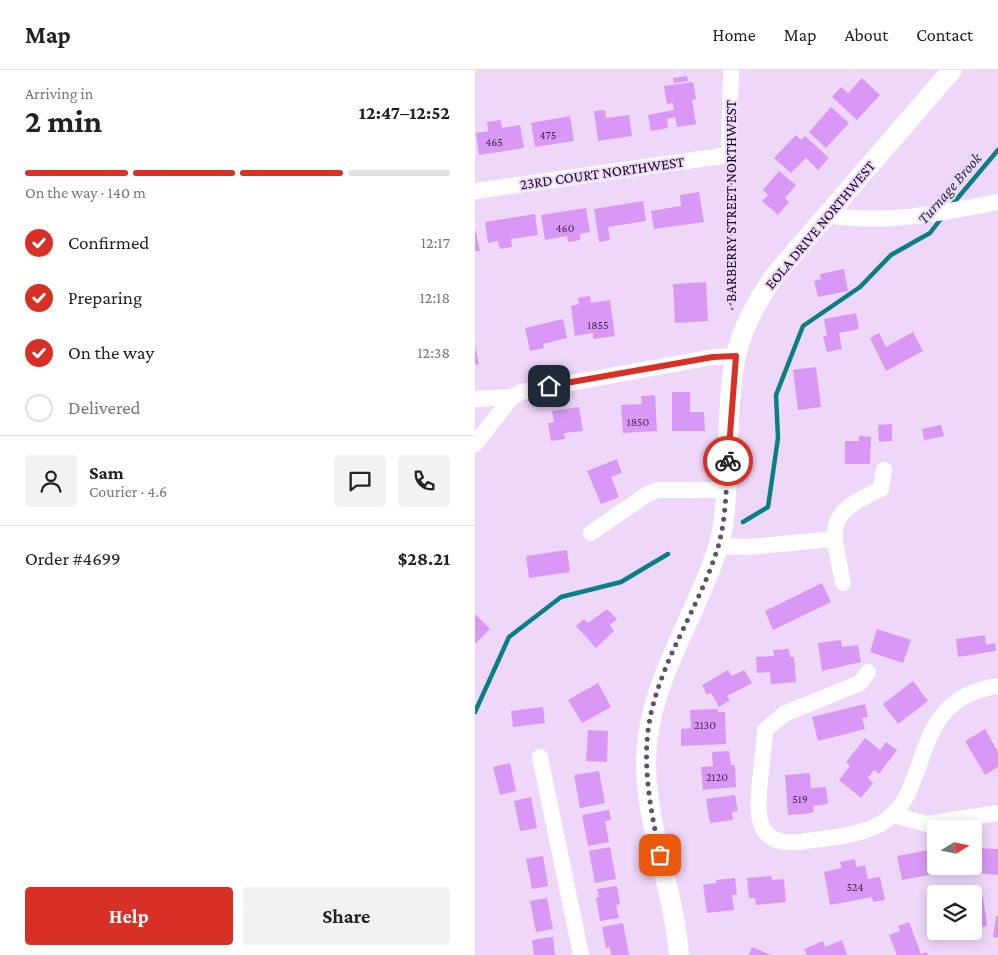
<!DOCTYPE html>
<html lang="en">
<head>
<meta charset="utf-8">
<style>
  :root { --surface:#fff; --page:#f2f2f2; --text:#222; --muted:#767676; --line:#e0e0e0; --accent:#d93025 }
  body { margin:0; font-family:"Crimson Pro",serif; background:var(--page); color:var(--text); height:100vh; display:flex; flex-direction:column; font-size:19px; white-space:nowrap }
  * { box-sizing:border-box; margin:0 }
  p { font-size:16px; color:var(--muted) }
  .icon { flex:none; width:28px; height:28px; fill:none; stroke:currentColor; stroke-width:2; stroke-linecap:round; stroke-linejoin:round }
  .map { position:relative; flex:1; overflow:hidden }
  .sheet { display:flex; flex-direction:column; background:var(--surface); width:475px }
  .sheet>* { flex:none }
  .needle { width:32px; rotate:80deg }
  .buttons { position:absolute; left:452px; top:750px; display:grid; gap:10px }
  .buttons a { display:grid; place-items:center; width:55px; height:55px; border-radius:5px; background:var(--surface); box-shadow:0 2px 12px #0003; font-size:25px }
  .pin { position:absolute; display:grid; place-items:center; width:42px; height:42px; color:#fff; margin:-21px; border-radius:10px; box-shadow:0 2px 8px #0006 }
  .courier { position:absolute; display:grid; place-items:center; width:50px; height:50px; margin:-25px; border:4px solid #d93025; border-radius:50%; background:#fff; color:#222; box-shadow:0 1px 6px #0007 }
  .headline em { font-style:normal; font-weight:700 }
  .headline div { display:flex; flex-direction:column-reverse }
  .headline { display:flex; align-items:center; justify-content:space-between; height:85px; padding:0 25px }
  h1 { font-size:32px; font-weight:700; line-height:38px }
  .bar { display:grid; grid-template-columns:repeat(4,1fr); gap:8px 5px; align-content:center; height:60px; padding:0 25px }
  .bar i { height:6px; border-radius:4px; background:var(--line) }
  .bar .on { background:var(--accent) }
  .bar p { grid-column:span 4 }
  .line { display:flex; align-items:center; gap:12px; padding:0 25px; border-top:1px solid var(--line) }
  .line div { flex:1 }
  .round { display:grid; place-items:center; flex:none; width:52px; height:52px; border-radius:5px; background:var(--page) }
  ol { padding:0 25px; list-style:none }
  li { display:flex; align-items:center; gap:15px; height:55px }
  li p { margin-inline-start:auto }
  li .icon { padding:5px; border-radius:50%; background:var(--accent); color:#fff; stroke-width:4 }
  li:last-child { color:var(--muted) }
  li i { width:28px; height:28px; border:2px solid var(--line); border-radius:50% }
  .button { display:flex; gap:10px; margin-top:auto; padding:10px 25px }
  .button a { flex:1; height:58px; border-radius:5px; background:var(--accent); color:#fff; font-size:20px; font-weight:700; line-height:58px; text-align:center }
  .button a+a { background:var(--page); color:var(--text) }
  header { display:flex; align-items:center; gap:30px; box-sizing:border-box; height:70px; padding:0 25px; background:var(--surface); border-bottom:1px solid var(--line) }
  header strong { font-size:24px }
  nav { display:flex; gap:28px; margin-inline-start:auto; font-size:18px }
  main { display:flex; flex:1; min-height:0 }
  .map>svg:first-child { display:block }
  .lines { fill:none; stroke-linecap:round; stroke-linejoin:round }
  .stream { stroke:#087f85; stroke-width:4.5 }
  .building { fill:#d998f6 }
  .path { stroke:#8d7a96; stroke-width:2.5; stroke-dasharray:2.5 2.5; stroke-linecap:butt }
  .minor { stroke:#fff; stroke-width:16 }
  .major { stroke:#fff; stroke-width:20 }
  .done { stroke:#615069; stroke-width:5; stroke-dasharray:0 9 }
  .route { stroke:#d93025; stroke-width:6 }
  .labels { text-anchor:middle; stroke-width:4; stroke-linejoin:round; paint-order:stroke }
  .number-label { font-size:12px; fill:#462b52 }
  .street-label { font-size:15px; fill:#15071b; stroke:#efd7fa }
  .water-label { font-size:16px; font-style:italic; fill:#163333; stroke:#efd7fa }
</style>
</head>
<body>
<header>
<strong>Map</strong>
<nav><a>Home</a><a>Map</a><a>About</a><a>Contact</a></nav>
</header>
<main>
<section class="sheet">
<div class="headline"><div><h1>2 min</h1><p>Arriving in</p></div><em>12:47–12:52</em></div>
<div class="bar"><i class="on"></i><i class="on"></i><i class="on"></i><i></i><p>On the way · 140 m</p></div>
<ol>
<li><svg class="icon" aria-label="check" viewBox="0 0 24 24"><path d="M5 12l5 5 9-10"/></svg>Confirmed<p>12:17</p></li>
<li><svg class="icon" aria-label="check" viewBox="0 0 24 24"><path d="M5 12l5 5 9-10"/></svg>Preparing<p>12:18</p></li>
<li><svg class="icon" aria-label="check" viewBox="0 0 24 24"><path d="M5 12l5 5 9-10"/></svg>On the way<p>12:38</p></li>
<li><i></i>Delivered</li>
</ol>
<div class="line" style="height:90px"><a class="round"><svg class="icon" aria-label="person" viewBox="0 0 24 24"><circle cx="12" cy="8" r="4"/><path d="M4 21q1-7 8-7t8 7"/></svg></a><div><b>Sam</b><p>Courier · 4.6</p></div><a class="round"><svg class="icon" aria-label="chat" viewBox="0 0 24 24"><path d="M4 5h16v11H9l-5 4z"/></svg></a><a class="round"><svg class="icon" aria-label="phone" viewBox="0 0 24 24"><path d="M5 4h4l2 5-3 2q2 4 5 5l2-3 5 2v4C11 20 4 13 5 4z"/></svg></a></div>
<div class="line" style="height:65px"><div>Order #4699</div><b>$28.21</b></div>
<div class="button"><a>Help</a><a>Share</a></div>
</section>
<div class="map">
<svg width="523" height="885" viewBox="0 0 523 885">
  <rect width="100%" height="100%" fill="#efd7fa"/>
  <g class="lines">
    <path class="stream" d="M476 136 523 80
      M268 452 293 437 303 368 301 325 328 256 385 217 416 185 455 163 468 146
      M0 642 34 567 86 527 146 512 193 484"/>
  </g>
  <path class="building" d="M212 6 213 11 199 13 198 8Z
    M387 8 405 25 382 50 357 27 366 17 373 23Z
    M218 12 221 29 217 30 221 54 202 57 200 47 192 49 193 58 176 61 173 45 199 40 198 33 192 34 189 16Z
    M356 37 374 53 351 78 334 62Z
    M130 40 131 48 154 45 157 66 123 71 119 41Z
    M95 46 99 71 60 77 56 53Z
    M26 50 27 58 45 55 49 78 4 85 1 63 13 61 12 52Z
    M321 65 326 70 330 66 354 88 343 100 331 88 316 103 299 88Z
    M304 101 321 115 310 128 314 132 303 145 287 131 293 125 288 120Z
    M224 122 229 152 179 159 176 141 206 136 205 125Z
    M168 131 171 151 133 157 135 170 124 172 119 139Z
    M111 138 115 162 105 164V170L93 172 92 166 70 170 66 145Z
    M60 144 63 165 36 169 37 177 25 179 23 171 13 173 10 152Z
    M0 158 5 181H0Z
    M369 199 373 221 343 227 339 211 346 209 345 204Z
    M231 212 233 251 200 253 198 214Z
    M115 226 116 233 135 230 140 266 118 269V263L100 266 96 236 104 234 103 228Z
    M381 243 384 259 364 263 367 279 352 282 348 266H352L349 249Z
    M88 249 92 268 68 274 69 278 55 281 50 258Z
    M438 262 448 281 411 301 395 268 404 263 411 277Z
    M0 275 4 294 0 295Z
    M341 297 346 337 323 340 318 300Z
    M197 322H215V342H229L230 361H197Z
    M180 325 182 361 148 363 146 335 167 334 166 326Z
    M104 337 108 361 89 363 90 369 76 371 73 353 79 352 77 341Z
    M417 354V371L404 372 403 355Z
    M466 355 469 366 449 370 447 359Z
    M384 366 396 367 395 394H370V371H384Z
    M142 389 147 403 136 407 144 427 126 434 112 401Z
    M92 480 95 502 54 508 51 486Z
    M347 513 356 532 298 560 290 541Z
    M132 539 142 549 135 555 139 561 121 578 101 556 109 549 113 553Z
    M0 544 15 559 0 574Z
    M402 559 436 570 428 593 395 582Z
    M510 565 511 575 520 573 521 581 483 587 481 569Z
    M366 570 367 577 383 575 386 592 347 601 343 573Z
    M314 579 315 587H319L321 612 296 614 295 602 282 603 281 587 299 586 298 580Z
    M253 600 257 606 269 600 277 613 252 626 255 630 244 637 236 623 232 625 227 615Z
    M438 611 453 631 423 654 408 634Z
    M123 613 136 637 107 653 93 630Z
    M390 634 393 647 387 648 390 659 343 671 337 647Z
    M68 637 70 653 38 657 36 641Z
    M243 639V642H250L251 674 206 676V659L216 658 215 640Z
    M510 659 523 682V697L510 705 490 671Z
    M113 660 133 661 132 692 111 691Z
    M390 668 405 680 411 672 422 680 404 704 399 700 393 708 398 713 386 728 364 710 375 696 371 692Z
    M254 681 256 695H260L261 717 228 720 226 697 238 696 237 682Z
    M35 693 41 721 25 725 18 697Z
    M124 701 130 733 105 738 99 705Z
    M335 703 336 718 351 717 353 734 338 736 339 742 331 744 313 745 310 705Z
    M260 725 263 741 257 742 258 750 235 753 231 729Z
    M56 727 62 758 45 761 39 731Z
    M134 740 136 750 130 751 134 772 113 776 107 745Z
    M135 777 141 809 120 813 114 781Z
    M499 778 523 779V805L483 801V796H499Z
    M460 779 461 796H464L465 803 427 810 422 786Z
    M68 786 73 816 57 819 51 789Z
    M380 789 381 797 390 795 393 809 405 807 410 830 398 832 397 827 355 835 349 802 367 798 365 792Z
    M296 806 297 810 309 809 311 832 281 835 280 828H274L272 808Z
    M260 808 262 825H257L259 840 232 843 228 815 241 813V810Z
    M142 816 145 834 141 835 144 848 125 851 121 828 124 827 122 819Z
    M508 827 512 856 502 857 499 828Z
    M72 828 78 859 61 862 55 831Z
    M521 846H523V868L518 867Z
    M434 852 446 884 451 882 453 885H422L414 865 425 861 423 856Z
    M148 853 154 885H136L135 877 131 878 127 857Z
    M78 867 80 885H59L57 870Z
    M367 870 372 885H332L329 879 348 871 350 877Z
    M277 877 296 885H274Z"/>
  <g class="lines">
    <path class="path" d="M256 98 255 233 258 241"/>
    <path class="minor" d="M0 121 254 85 256 0
      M353 145C411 155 466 143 523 132
      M0 329 37 327
      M0 374 37 327 46 322 238 287 261 286
      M116 463 171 425 183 420H251
      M243 476 274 477 359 469
      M368 513C357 457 348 445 406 419L409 400
      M393 602 385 613 309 644 290 660C289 676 287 693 285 710 282 742 279 776 323 772 349 768 382 767 405 754 461 723 429 630 523 616
      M65 687 106 885
      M418 745 452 754 523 743"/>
    <path class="major" d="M204 885C199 821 172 759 171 695 170 616 220 551 243 477 250 455 251 429 252 406 254 368 253 323 261 285 268 255 283 229 301 204L477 0"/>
  </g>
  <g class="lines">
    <path class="done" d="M185 785C175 736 165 688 177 639 191 582 226 533 243 477 251 450 251 419 253 391"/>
    <path class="route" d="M74 316 238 287 261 286 253 391"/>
  </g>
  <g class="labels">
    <g class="number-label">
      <text x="73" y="69">475</text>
      <text x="19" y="76">465</text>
      <text x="90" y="162">460</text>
      <text x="123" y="259">1855</text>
      <text x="163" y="356">1850</text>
      <text x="230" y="659">2130</text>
      <text x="242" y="711">2120</text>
      <text x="325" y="733">519</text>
      <text x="380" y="821">524</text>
    </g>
    <g class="street-label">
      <text transform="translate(127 103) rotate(-8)" y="5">23RD COURT NORTHWEST</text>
      <text transform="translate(256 131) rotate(-90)" y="5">BARBERRY STREET NORTHWEST</text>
      <text transform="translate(345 155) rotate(-50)" y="5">EOLA DRIVE NORTHWEST</text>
    </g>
    <g class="water-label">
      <text transform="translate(474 118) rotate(-49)" y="6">Turnage Brook</text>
    </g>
  </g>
</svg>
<div class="buttons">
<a><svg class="needle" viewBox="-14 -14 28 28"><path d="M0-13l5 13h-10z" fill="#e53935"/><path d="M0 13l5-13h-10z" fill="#767676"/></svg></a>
<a><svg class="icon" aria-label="layers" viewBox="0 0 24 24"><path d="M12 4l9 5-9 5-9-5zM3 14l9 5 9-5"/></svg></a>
</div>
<div class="pin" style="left:185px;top:785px;background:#ea580c"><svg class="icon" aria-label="bag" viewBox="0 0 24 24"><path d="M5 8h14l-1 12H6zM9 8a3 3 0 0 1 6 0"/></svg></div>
<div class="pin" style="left:74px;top:316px;background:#1f2937"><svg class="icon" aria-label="home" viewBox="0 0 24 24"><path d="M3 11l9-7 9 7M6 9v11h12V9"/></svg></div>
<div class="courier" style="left:253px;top:391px"><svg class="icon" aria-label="bike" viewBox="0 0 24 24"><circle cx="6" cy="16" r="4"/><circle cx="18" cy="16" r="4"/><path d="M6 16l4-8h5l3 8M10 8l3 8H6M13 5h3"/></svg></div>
</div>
</main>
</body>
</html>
